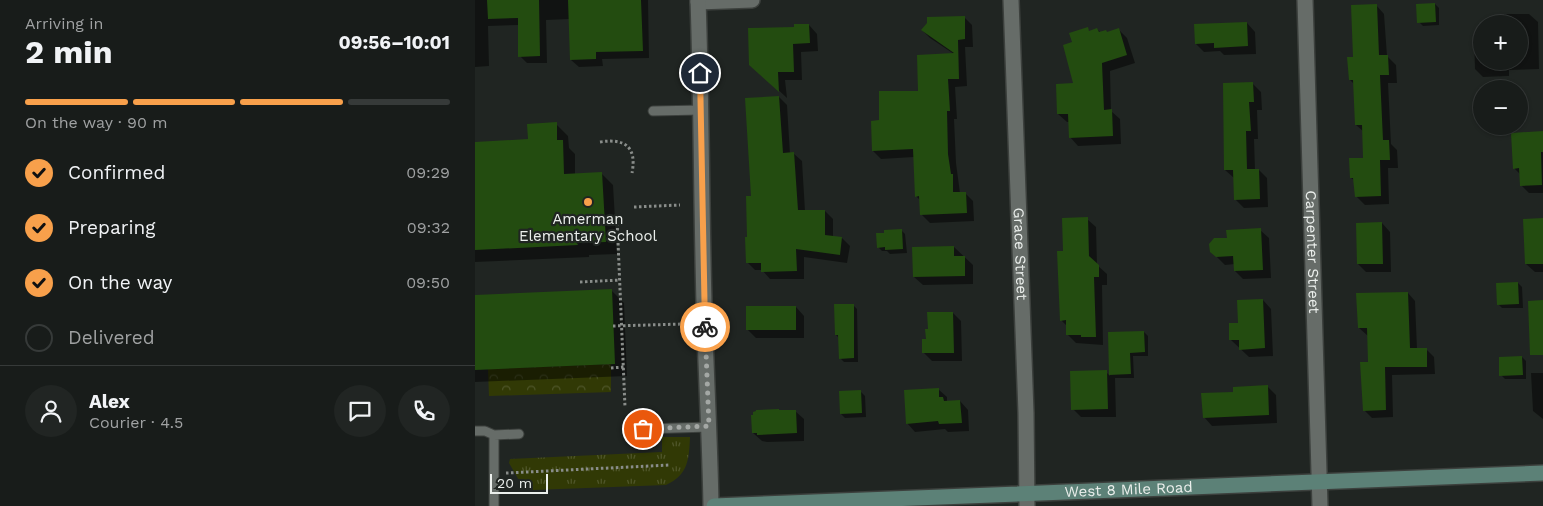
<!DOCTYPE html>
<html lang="en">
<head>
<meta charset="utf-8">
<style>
  :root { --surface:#181c1a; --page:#212523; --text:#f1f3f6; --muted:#9fa1a2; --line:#363a39; --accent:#f8a04b }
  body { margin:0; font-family:"Work Sans",sans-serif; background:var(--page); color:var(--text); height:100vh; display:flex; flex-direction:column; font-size:19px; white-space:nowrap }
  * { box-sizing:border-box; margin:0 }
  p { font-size:16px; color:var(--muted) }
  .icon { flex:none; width:28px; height:28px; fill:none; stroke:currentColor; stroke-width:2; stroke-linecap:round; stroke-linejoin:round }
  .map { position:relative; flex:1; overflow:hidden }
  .panel { display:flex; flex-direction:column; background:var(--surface); width:475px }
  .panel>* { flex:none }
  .buttons { position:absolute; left:998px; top:15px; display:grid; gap:10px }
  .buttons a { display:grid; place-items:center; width:55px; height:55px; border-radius:50%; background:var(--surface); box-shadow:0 1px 4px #0004,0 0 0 1px var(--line); font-size:25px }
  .scale { position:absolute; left:15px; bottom:12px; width:58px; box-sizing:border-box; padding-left:5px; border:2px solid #ebefec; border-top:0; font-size:14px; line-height:18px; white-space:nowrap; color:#ebefec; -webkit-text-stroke:4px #202522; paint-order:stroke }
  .pin { position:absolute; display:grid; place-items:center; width:42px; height:42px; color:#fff; margin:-21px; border:2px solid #fff; border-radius:50%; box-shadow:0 1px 5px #0007 }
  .courier { position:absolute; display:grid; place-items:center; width:50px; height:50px; margin:-25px; border:4px solid #f8a04b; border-radius:50%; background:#fff; color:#222; box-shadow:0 1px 6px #0007 }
  .overview em { font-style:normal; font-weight:700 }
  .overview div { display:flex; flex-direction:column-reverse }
  .overview { display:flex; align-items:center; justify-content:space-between; height:85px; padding:0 25px }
  h1 { font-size:32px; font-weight:700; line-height:38px }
  .bar { display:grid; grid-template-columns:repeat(4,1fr); gap:8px 5px; align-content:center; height:60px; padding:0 25px }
  .bar i { height:6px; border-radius:4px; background:var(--line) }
  .bar .current { background:var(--accent) }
  .bar p { grid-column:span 4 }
  .line { display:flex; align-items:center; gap:12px; padding:0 25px; border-top:1px solid var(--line) }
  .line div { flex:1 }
  .round { display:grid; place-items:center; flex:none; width:52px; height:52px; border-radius:26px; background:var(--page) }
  ol { padding:0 25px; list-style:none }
  li { display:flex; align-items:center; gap:15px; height:55px }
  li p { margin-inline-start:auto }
  li .icon { padding:5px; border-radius:50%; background:var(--accent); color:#111; stroke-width:4 }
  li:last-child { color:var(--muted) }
  li i { width:28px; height:28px; border:2px solid var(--line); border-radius:50% }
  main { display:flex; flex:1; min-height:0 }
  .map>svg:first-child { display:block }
  .grass { fill:url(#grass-tufts) }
  .forest { fill:url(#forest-crowns) }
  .shadow { fill:#0007 }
  .building { fill:#234c10 }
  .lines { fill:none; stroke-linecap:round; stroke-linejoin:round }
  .service-casing { stroke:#3c403d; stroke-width:11 }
  .minor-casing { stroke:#3c403d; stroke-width:18 }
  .tertiary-casing { stroke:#3c403d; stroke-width:18 }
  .secondary-casing { stroke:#3c403d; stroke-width:18 }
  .path { stroke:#898d8a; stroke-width:3; stroke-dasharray:2.5 2.5; stroke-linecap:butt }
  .service { stroke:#666c68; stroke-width:9 }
  .minor { stroke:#666c68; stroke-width:15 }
  .tertiary { stroke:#666c68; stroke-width:15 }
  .secondary { stroke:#5c8177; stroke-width:15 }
  .done { stroke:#a4a8a5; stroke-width:5; stroke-dasharray:0 9 }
  .route { stroke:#f8a04b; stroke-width:6 }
  .poi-dot { fill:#f8a04b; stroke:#202522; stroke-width:2 }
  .labels { text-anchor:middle; stroke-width:4.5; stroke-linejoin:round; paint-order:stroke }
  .poi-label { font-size:15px; fill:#ebefec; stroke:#202522 }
  .street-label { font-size:15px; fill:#ebefec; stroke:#202522 }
</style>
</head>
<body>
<main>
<section class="panel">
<div class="overview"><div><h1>2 min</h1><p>Arriving in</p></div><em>09:56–10:01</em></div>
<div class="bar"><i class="current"></i><i class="current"></i><i class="current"></i><i></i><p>On the way · 90 m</p></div>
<ol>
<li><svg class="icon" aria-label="check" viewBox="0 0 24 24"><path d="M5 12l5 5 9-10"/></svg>Confirmed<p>09:29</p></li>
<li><svg class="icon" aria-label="check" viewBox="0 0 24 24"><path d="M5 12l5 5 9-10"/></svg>Preparing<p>09:32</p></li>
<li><svg class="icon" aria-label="check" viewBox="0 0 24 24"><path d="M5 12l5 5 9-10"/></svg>On the way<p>09:50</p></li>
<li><i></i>Delivered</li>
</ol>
<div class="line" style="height:90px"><a class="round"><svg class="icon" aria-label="person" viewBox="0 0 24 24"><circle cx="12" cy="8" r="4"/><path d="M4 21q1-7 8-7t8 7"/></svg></a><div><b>Alex</b><p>Courier · 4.5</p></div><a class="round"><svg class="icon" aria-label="chat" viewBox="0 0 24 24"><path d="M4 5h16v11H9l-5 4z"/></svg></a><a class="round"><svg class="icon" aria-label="phone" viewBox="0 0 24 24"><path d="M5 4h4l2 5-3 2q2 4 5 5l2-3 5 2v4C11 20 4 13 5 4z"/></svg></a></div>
</section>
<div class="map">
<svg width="1068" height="506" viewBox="0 0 1068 506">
  <defs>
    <pattern id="grass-tufts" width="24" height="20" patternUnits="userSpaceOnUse" patternTransform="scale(1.25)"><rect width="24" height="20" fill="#313905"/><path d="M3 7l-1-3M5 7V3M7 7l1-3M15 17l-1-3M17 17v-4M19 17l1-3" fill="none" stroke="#4f562a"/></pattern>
    <pattern id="forest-crowns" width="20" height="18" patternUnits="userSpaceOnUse" patternTransform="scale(1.25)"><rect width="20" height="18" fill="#313905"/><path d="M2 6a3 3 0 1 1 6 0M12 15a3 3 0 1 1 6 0" fill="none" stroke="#4f562a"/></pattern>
  </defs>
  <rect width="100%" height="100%" fill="#202522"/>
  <path class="grass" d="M187 437H215C214 460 213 475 191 485L58 490 45 482 34 463 35 459 187 452Z"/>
  <path class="forest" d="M136 364V392L14 396 13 369Z"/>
  <path class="shadow" d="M0 0H173L174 58 127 59 128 66 104 67 96 60 95 19 71 20 72 63H52L45 56 44 25 13 26 14 66 0 67Z
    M960 4 964 8V25L948 26 944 22Z
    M901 5 909 14 912 56 921 65 922 83H913L916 144 922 150 923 168H913L914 204 890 205 881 196 880 181 876 178 889 159V132L881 125 879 84 875 80 880 58Z
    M1029 14H1054L1063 22 1064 69 1034 70V76L1008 77 1000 69 999 36 1006 35V61H1044V24H1029Z
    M489 17 497 25 498 47H490L492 86 480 87 482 119H479L481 163 485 193H490L498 201 499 221 455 223 447 215 446 201 441 196 439 157 406 159 398 151 405 122 444 92 479 54 455 38 447 30Z
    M772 23 780 32 781 54 749 55 745 51 729 52 721 44Z
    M334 25 342 34 343 51 326 52 327 80H310L312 98 282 70 320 28Z
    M612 29 615 32 622 29 626 33H633L644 30 652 38 660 63 635 71 636 111 645 119 646 144 603 146 595 137 594 122H592L583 114 599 85V43Z
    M777 83 786 92 787 110H782L783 139H779L780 170H784L792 178 793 207 769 208 760 199 759 178 750 170Z
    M304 97 312 105 315 154 318 153 327 161 330 211H350L358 219V237L367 238 375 246 372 263 329 257V279H295L287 270H280L272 262 277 197Z
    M81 124 93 136 94 148 100 154V174L126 173 138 185 142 254 114 255V257L0 262V144L54 140Z
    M1068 133V193H1054L1046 185 1045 174 1039 168Z
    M612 219 621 227 622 265 632 274V285H627L628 345 601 343 593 335 592 326 586 320 589 252Z
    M1068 219V272H1060L1051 264 1049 220Z
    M907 223 915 232 916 272H891L883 264Z
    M426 230 430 234 432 253 415 254 412 251H407L403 247Z
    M785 230 794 238 796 278 768 279 760 271V264L750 265 736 251 753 239Z
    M479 247 498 265V284L448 285 439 277Z
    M1043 283 1047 287 1048 308H1027L1023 304Z
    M136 290 149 303 152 376 0 382V296Z
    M933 293 940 301 942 349H951L959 357 960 374 917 375 918 417 897 418 889 410 894 363 893 336 884 328Z
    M788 300 796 309 798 356 774 357 756 340 764 324Z
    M378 305 382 309 383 362H369L365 358V339L361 335Z
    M321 307 329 316V338H281L272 329Z
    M478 313 486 321 487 361H457L449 353 452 340Z
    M669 332 673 336V356H658L659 378H640L641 417H606L598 409 631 372 635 376 634 333Z
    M1047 357 1051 361V379H1030L1026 375Z
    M1056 373H1068V419L1058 411Z
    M792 386 801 395 802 423 737 426 729 417 759 394Z
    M463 389 472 397V402L485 401 493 410 494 431 473 432 470 429 440 432 432 423Z
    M386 392 390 396 391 417 370 418 366 414Z
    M320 411 329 419V441L292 442 287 441 278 433Z"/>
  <path class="building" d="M12 0H64L65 56 43 57V18L13 19Z
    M93 0H166L168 51 121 52V59L95 60Z
    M960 3 961 22 942 23 941 4Z
    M902 4 904 55H913L914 75H905L908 140H914L915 160H905L906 196 880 197 878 178H875L874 158H888L887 125H880L878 80H874L872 57H878L876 5Z
    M490 16V39L483 40 484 79H473L475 111H472L473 154 476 174H478V192H491L492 213 445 215 444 196 440 197 438 149 397 151 396 121 404 120V91H443L442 55 479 53 446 30 452 23V17Z
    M772 22 773 46 739 48V43L720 44 719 24Z
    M319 24H334L335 43 318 44 319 72H303L304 92 274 65 273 28 319 27Z
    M613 27 614 31 622 28 624 32 631 30 632 32 644 28 652 55 627 63 629 110 637 109 638 136 594 138 593 114H582L581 84 598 83 588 45 597 42 594 33Z
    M778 82 779 102H774L776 131H771L772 169H784L785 199 759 200 758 170H749L748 83Z
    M304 96 308 153 319 152 323 210H350V235L367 237 365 255 321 249 322 271 286 272V263H271L270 237H272L271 196H276L270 98Z
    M82 122V140H88L89 174 127 172 131 242 102 243 103 245 0 250V142L53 139 52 124Z
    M1068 131V152H1066L1067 185 1045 186 1044 168 1038 169 1036 133Z
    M613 217 614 256 624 265V277H619L621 337H606V335H591V320L585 321 582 251H588L587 218Z
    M1068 218V264H1050L1048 219Z
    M907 222 908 264H882L881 223Z
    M786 228 788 270 759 271 758 256 741 257 735 252 734 244 739 238H752L751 230Z
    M427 229 428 249 410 250V247L402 248 401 233H409V230Z
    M479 246V256H490V276L438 277 437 247Z
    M1043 282 1044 304 1022 305 1021 283Z
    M137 289 140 364 0 370V295Z
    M933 292 935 348H952V367H910L911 410 888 411 885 362H893L892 328H883L881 293Z
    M788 299 790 348 764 350V340H754V323H763L762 300Z
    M1068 300V355H1055L1053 301Z
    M359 304H379V358L364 359 363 335H360Z
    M271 306H321V330H271Z
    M452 312H478L479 353H447V339H451L450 329H453Z
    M669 331 670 352 655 353 656 374 634 375 633 332Z
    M1047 356 1048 375 1024 376V357Z
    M632 370 633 409 596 410 595 371Z
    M793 385 794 415 728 418 726 393 758 392V387Z
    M464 388V397H468L469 401 485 400 487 423 464 424 463 421 431 424 429 390Z
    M386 390 387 413 365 414 364 391Z
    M304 409V410H321L322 433 282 435V433H277L276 415H278V412L281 411V410Z"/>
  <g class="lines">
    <g class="service-casing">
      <path id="service" d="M178 111 226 110
        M168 429 234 427
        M0 431H10L19 435 44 434
        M19 435V506"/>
    </g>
    <g class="minor-casing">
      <g id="minor">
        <path id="s1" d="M536 0 551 413 552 506"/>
        <path id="s2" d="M830 0 845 506"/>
        <path d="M223 2 277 0"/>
      </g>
    </g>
    <g class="tertiary-casing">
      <path id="tertiary" d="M223 0C227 112 226 223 230 335 232 392 235 449 236 506"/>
    </g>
    <g class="secondary-casing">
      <g id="secondary">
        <path id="s3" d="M239 506 1068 473"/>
      </g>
    </g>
    <path class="path" d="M125 142C150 138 162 147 157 173
      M159 207 205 205
      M142 218 150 407
      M105 282 145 280
      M138 326 208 324
      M136 368 149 367
      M31 473 195 465"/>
    <use href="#service" class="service"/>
    <use href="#minor" class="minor"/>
    <use href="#tertiary" class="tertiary"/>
    <use href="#secondary" class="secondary"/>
  </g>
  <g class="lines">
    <path class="done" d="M168 429 234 426 230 327"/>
    <path class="route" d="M225 73 230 327"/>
  </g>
  <circle class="poi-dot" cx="113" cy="202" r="5"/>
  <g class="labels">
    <g class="poi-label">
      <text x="113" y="224">Amerman<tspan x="113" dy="17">Elementary School</tspan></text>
    </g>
    <g class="street-label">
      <text dy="5" stroke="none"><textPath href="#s1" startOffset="254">Grace Street</textPath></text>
      <text dy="5" stroke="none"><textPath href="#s2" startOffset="252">Carpenter Street</textPath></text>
      <text dy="5" stroke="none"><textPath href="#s3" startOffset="415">West 8 Mile Road</textPath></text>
    </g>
  </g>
</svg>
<div class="buttons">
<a>+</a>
<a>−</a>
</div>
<div class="scale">20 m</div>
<div class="pin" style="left:168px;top:429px;background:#ea580c"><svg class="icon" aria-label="bag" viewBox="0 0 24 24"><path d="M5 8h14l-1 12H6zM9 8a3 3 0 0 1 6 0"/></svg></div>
<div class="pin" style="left:225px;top:73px;background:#1f2937"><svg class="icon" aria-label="home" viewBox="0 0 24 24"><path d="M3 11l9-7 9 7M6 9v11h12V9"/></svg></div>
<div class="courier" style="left:230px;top:327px"><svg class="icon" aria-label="bike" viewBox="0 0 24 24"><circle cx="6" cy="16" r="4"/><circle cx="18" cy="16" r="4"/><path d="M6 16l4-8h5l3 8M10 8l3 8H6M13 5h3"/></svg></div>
</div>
</main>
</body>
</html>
